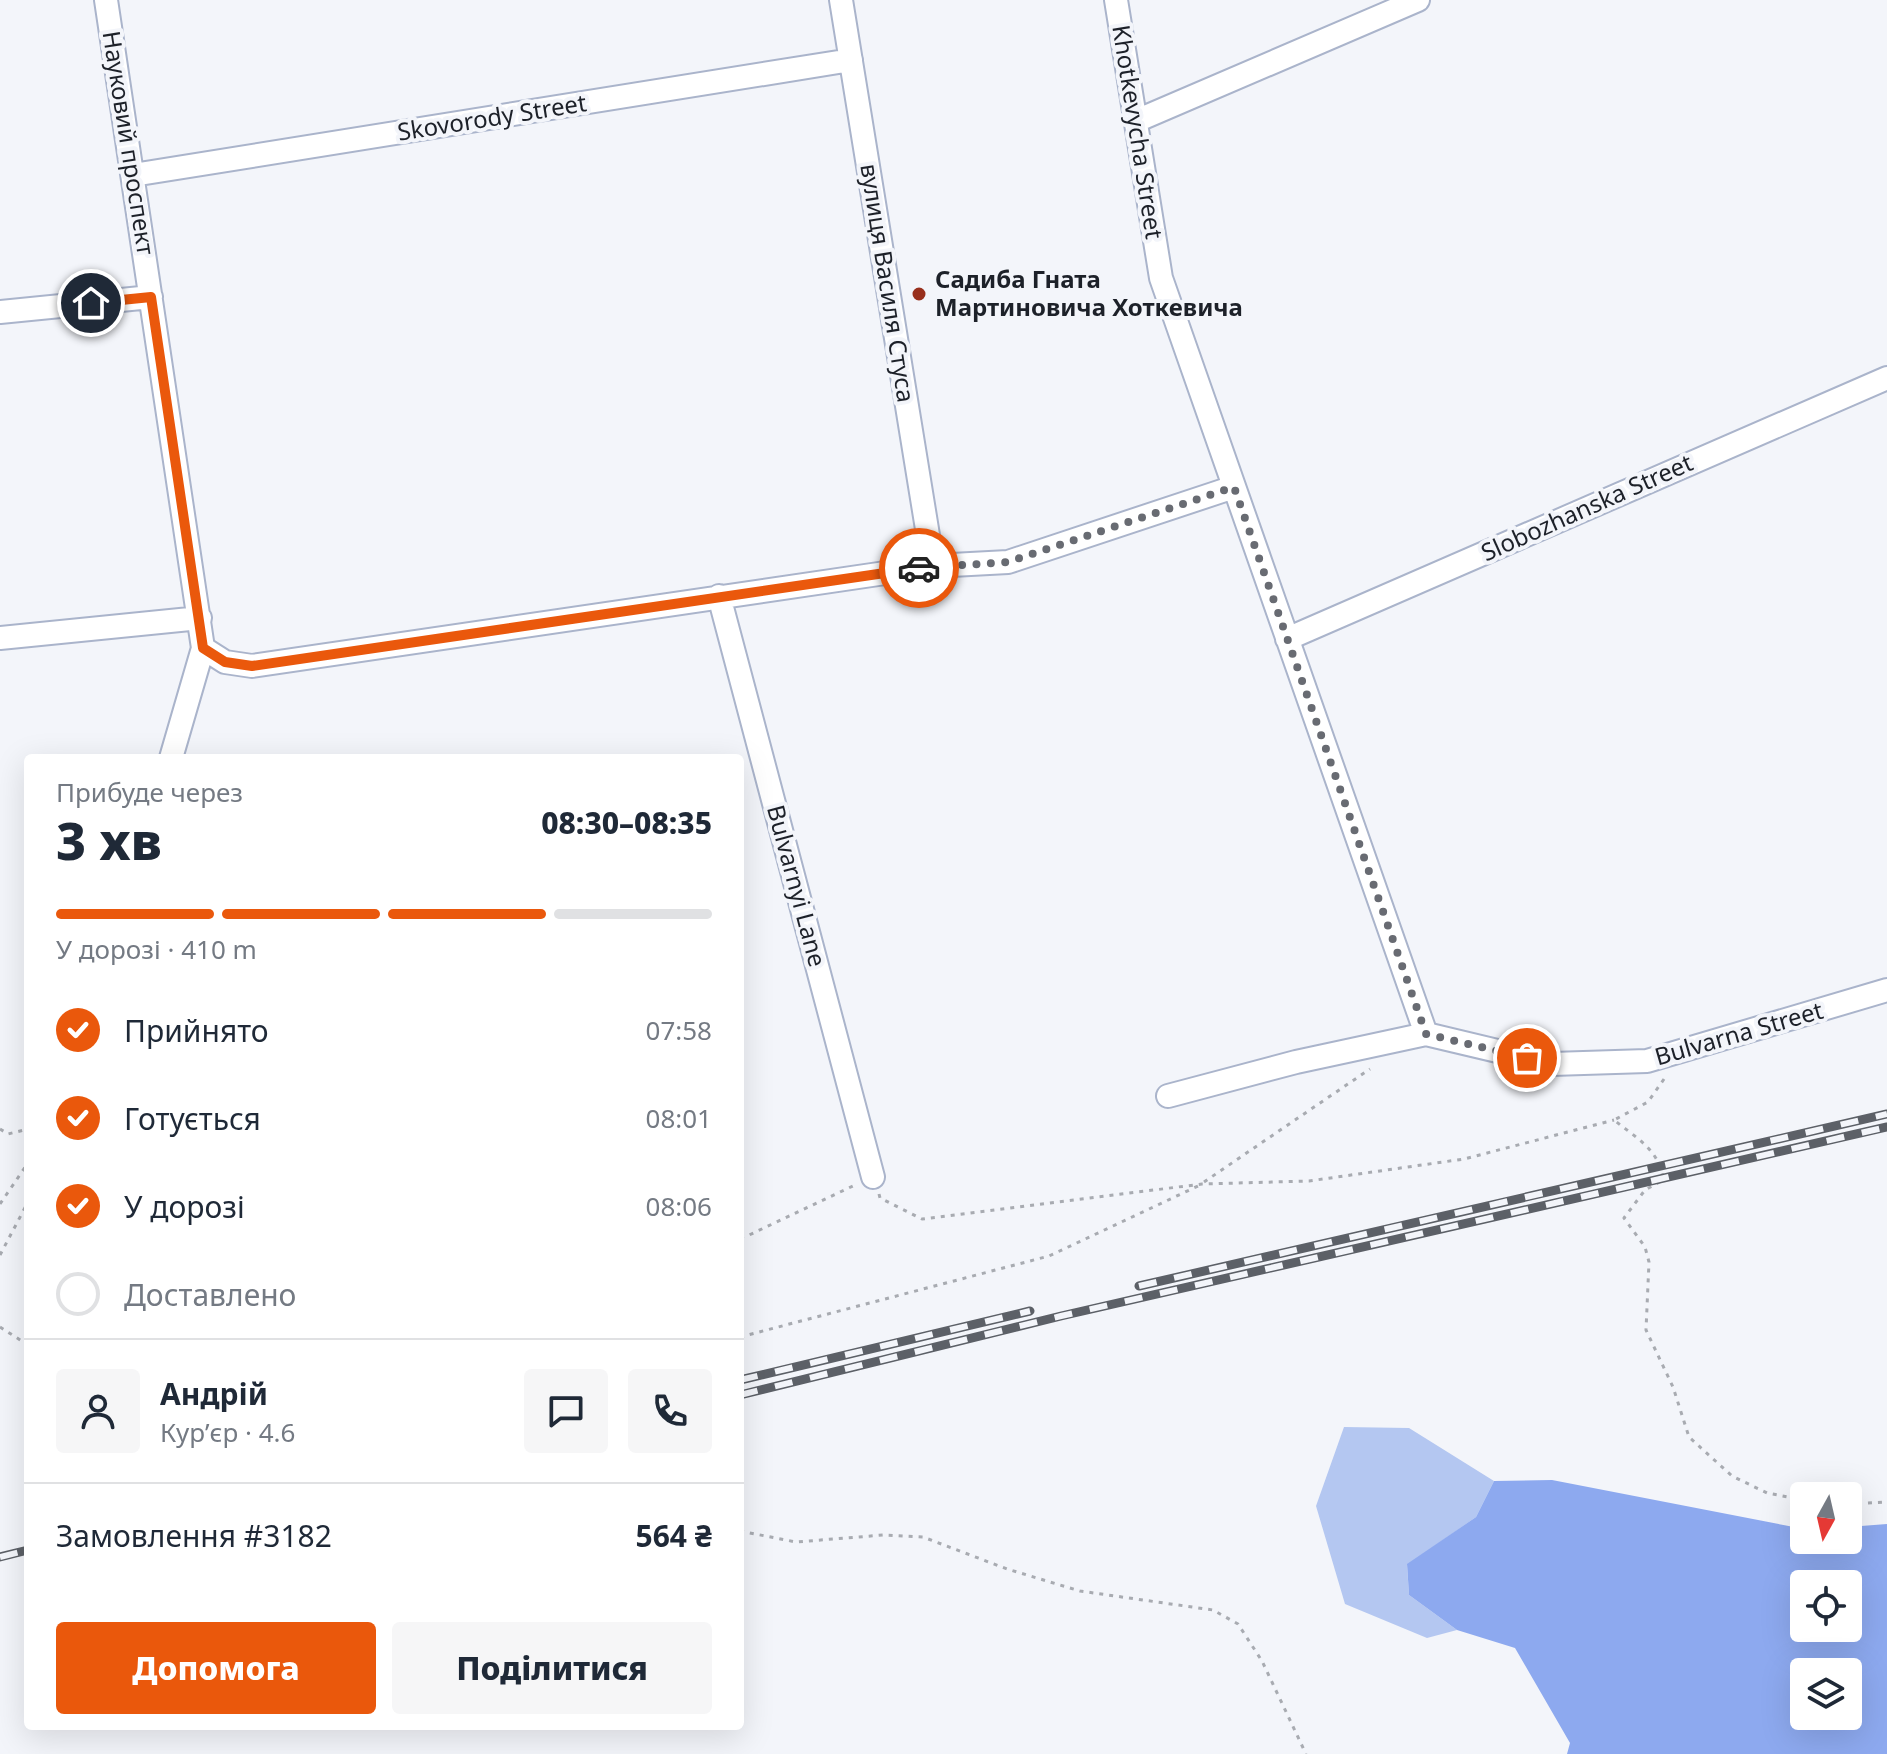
<!DOCTYPE html>
<html lang="uk">
<head>
<meta charset="utf-8">
<style>
  :root { --surface:#fff; --page:#f6f6f7; --text:#1f2937; --muted:#747a83; --line:#e0e1e3; --accent:#ea580c }
  body { margin:0; font-family:"Noto Sans",sans-serif; background:var(--page); color:var(--text); height:100vh; display:flex; flex-direction:column; font-size:30px; white-space:nowrap }
  * { box-sizing:border-box; margin:0 }
  p { font-size:26px; color:var(--muted) }
  .icon { flex:none; width:44px; height:44px; fill:none; stroke:currentColor; stroke-width:2; stroke-linecap:round; stroke-linejoin:round }
  .map { position:relative; flex:1; overflow:hidden }
  .panel { position:absolute; left:24px; top:754px; width:720px; height:976px; display:flex; flex-direction:column; background:var(--surface); border-radius:8px; box-shadow:0 8px 32px #0002 }
  .panel>* { flex:none }
  .needle { width:52px; rotate:188deg }
  .fabs { position:absolute; left:1790px; top:1482px; display:grid; gap:16px }
  .fabs a { display:grid; place-items:center; width:72px; height:72px; border-radius:8px; background:var(--surface); box-shadow:0 8px 32px #0002; font-size:40px }
  .pin { position:absolute; display:grid; place-items:center; width:68px; height:68px; color:#fff; margin:-34px; border:4px solid #fff; border-radius:50%; box-shadow:0 2px 8px #0007 }
  .courier { position:absolute; display:grid; place-items:center; width:80px; height:80px; margin:-40px; border:6px solid #ea580c; border-radius:50%; background:#fff; color:#222; box-shadow:0 2px 10px #0007 }
  .head em { font-style:normal; font-weight:800 }
  .head div { display:flex; flex-direction:column-reverse }
  .head { display:flex; align-items:center; justify-content:space-between; height:136px; padding:0 32px }
  h1 { font-size:52px; font-weight:800; line-height:60px }
  .bar { display:grid; grid-template-columns:repeat(4,1fr); gap:12px 8px; align-content:center; height:96px; padding:0 32px }
  .bar i { height:10px; border-radius:6px; background:var(--line) }
  .bar .on { background:var(--accent) }
  .bar p { grid-column:span 4 }
  .line { display:flex; align-items:center; gap:20px; padding:0 32px; border-top:2px solid var(--line) }
  .line div { flex:1 }
  .round { display:grid; place-items:center; flex:none; width:84px; height:84px; border-radius:8px; background:var(--page) }
  ol { padding:0 32px; list-style:none }
  li { display:flex; align-items:center; gap:24px; height:88px }
  li p { margin-inline-start:auto }
  li .icon { padding:8px; border-radius:50%; background:var(--accent); color:#fff; stroke-width:4 }
  li:last-child { color:var(--muted) }
  li i { width:44px; height:44px; border:4px solid var(--line); border-radius:50% }
  .action { display:flex; gap:16px; margin-top:auto; padding:16px 32px }
  .action a { flex:1; height:92px; border-radius:8px; background:var(--accent); color:#fff; font-size:32px; font-weight:800; line-height:92px; text-align:center }
  .action a+a { background:var(--page); color:var(--text) }
  .map>svg:first-child { display:block }
  .green { fill:#b4c7f1 }
  .water { fill:#8da9ef; fill-rule:evenodd }
  .lines { fill:none; stroke-linecap:round; stroke-linejoin:round }
  .street-casing { stroke:#aab4cb; stroke-width:26 }
  .path { stroke:#a8abb1; stroke-width:3; stroke-dasharray:4 6; stroke-linecap:butt }
  .street { stroke:#fff; stroke-width:22 }
  .rail-casing { stroke:#5c6067; stroke-width:9 }
  .rail { stroke:#f3f5fa; stroke-width:6; stroke-dasharray:18; stroke-linecap:butt }
  .done { stroke:#686b72; stroke-width:8; stroke-dasharray:0 14.4 }
  .route { stroke:#ea580c; stroke-width:10 }
  .poi-dot { fill:#982f1c; stroke:#f3f5fa; stroke-width:3 }
  .labels { text-anchor:middle; stroke-width:8; stroke-linejoin:round; paint-order:stroke }
  .street-label { font-size:24px; fill:#1d2129; stroke:#f3f5fa }
  .poi-label { font-size:24px; font-weight:bold; fill:#1d2129; stroke:#f3f5fa; text-anchor:start }
</style>
</head>
<body>
<div class="map">
<svg width="1887" height="1754" viewBox="0 0 1887 1754">
  <rect width="100%" height="100%" fill="#f3f5fa"/>
  <path class="green" d="M1344 1427 1409 1428 1494 1481 1476 1517 1407 1565 1409 1595 1457 1630 1427 1638 1345 1604 1316 1506Z"/>
  <path class="water" d="M1552 1480 1804 1529V1540H1848V1527L1887 1524V1754H1567L1570 1743 1515 1648 1457 1630 1409 1595 1407 1564 1476 1517 1494 1481ZM1804 1584H1848V1628H1804ZM1804 1672H1848V1716H1804Z"/>
  <g class="lines">
    <g class="street-casing">
      <path id="street" d="M106 0 203 648 171 758
        M841 0 933 566
        M1116 0 1161 278 1426 1034
        M1136 121 1418 0
        M133 175 851 60
        M0 312 151 297
        M719 596 873 1177
        M0 638 200 618
        M1287 639 1887 378
        M203 648 225 662 252 666 933 566 1008 562 1234 487
        M1168 1096 1296 1062 1426 1034 1552 1064 1647 1061 1887 990"/>
    </g>
    <path class="path" d="M1664 1079 1648 1102 1614 1120C1635 1137 1661 1151 1663 1180L1645 1190 1624 1218 1645 1247 1649 1262 1646 1330 1673 1387 1689 1437 1732 1476 1767 1493 1804 1500
      M0 1129 8 1134 28 1129
      M1204 1182 1370 1069
      M879 1194 880 1198 922 1219 1202 1184 1309 1181 1464 1159 1614 1120
      M0 1204 28 1163
      M740 1237 747 1236 857 1184
      M0 1255 28 1202
      M0 1327 28 1345
      M740 1337 1049 1256 1198 1186
      M1848 1504 1887 1502
      M740 1531 796 1542 883 1535 923 1537 1007 1569 1080 1591 1213 1610 1238 1624 1262 1661 1306 1754"/>
    <use href="#street" class="street"/>
    <g class="rail-casing">
      <path id="rail" d="M1139 1286 1887 1114
        M740 1380 1030 1311
        M740 1395 1061 1316 1887 1127
        M0 1557 28 1550"/>
    </g>
    <use href="#rail" class="rail"/>
  </g>
  <g class="lines">
    <path class="done" d="M919 568 1008 562 1234 487 1426 1034 1527 1058"/>
    <path class="route" d="M91 303 151 297 203 648 225 662 252 666 919 568"/>
  </g>
  <circle class="poi-dot" cx="919" cy="294" r="8"/>
  <g class="labels">
    <g class="street-label">
      <text transform="translate(492 118) rotate(-9)" y="8">Skovorody Street</text>
      <text transform="translate(1137 132) rotate(81)" y="8">Khotkevycha Street</text>
      <text transform="translate(128 143) rotate(81)" y="8">Науковий проспект</text>
      <text transform="translate(887 283) rotate(81)" y="8">вулиця Василя Стуса</text>
      <text transform="translate(1587 508) rotate(-24)" y="8">Slobozhanska Street</text>
      <text transform="translate(796 886) rotate(75)" y="8">Bulvarnyi Lane</text>
      <text transform="translate(1739 1034) rotate(-16)" y="8">Bulvarna Street</text>
    </g>
    <g class="poi-label">
      <text x="935" y="288">Садиба Гната<tspan x="935" dy="28">Мартиновича Хоткевича</tspan></text>
    </g>
  </g>
</svg>
<div class="fabs">
<a><svg class="needle" viewBox="-14 -14 28 28"><path d="M0-13l5 13h-10z" fill="#e53935"/><path d="M0 13l5-13h-10z" fill="#747a83"/></svg></a>
<a><svg class="icon" aria-label="locate" viewBox="0 0 24 24"><circle cx="12" cy="12" r="6"/><path d="M12 2v4M12 18v4M2 12h4M18 12h4"/></svg></a>
<a><svg class="icon" aria-label="layers" viewBox="0 0 24 24"><path d="M12 4l9 5-9 5-9-5zM3 14l9 5 9-5"/></svg></a>
</div>
<div class="pin" style="left:1527px;top:1058px;background:#ea580c"><svg class="icon" aria-label="bag" viewBox="0 0 24 24"><path d="M5 8h14l-1 12H6zM9 8a3 3 0 0 1 6 0"/></svg></div>
<div class="pin" style="left:91px;top:303px;background:#1f2937"><svg class="icon" aria-label="home" viewBox="0 0 24 24"><path d="M3 11l9-7 9 7M6 9v11h12V9"/></svg></div>
<div class="courier" style="left:919px;top:568px"><svg class="icon" aria-label="car" viewBox="0 0 24 24"><path d="M5 17H2v-5l4-1 3-4h7l3 4 3 1v5h-3M9 17h6M6 11h13"/><circle cx="7" cy="17" r="2"/><circle cx="17" cy="17" r="2"/></svg></div>
<section class="panel">
<div class="head"><div><h1>3 хв</h1><p>Прибуде через</p></div><em>08:30–08:35</em></div>
<div class="bar"><i class="on"></i><i class="on"></i><i class="on"></i><i></i><p>У дорозі · 410 m</p></div>
<ol>
<li><svg class="icon" aria-label="check" viewBox="0 0 24 24"><path d="M5 12l5 5 9-10"/></svg>Прийнято<p>07:58</p></li>
<li><svg class="icon" aria-label="check" viewBox="0 0 24 24"><path d="M5 12l5 5 9-10"/></svg>Готується<p>08:01</p></li>
<li><svg class="icon" aria-label="check" viewBox="0 0 24 24"><path d="M5 12l5 5 9-10"/></svg>У дорозі<p>08:06</p></li>
<li><i></i>Доставлено</li>
</ol>
<div class="line" style="height:144px"><a class="round"><svg class="icon" aria-label="person" viewBox="0 0 24 24"><circle cx="12" cy="8" r="4"/><path d="M4 21q1-7 8-7t8 7"/></svg></a><div><b>Андрій</b><p>Кур’єр · 4.6</p></div><a class="round"><svg class="icon" aria-label="chat" viewBox="0 0 24 24"><path d="M4 5h16v11H9l-5 4z"/></svg></a><a class="round"><svg class="icon" aria-label="phone" viewBox="0 0 24 24"><path d="M5 4h4l2 5-3 2q2 4 5 5l2-3 5 2v4C11 20 4 13 5 4z"/></svg></a></div>
<div class="line" style="height:104px"><div>Замовлення #3182</div><b>564 ₴</b></div>
<div class="action"><a>Допомога</a><a>Поділитися</a></div>
</section>
</div>
</body>
</html>
